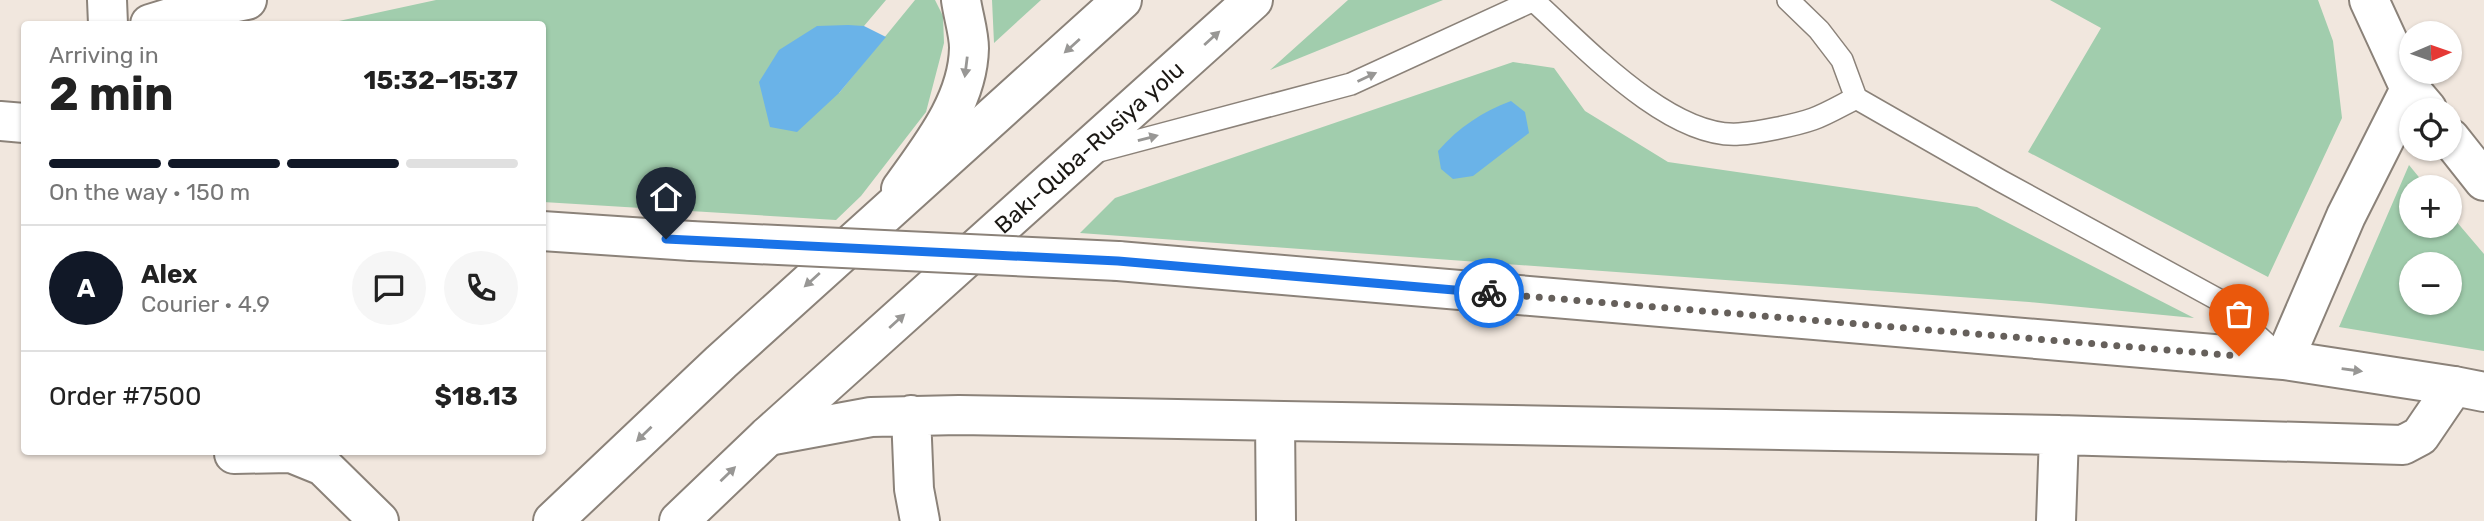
<!DOCTYPE html>
<html lang="en">
<head>
<meta charset="utf-8">
<style>
  :root { --surface:#fff; --page:#f6f6f6; --text:#222; --muted:#767676; --line:#e0e0e0; --accent:#111827 }
  body { margin:0; font-family:Rubik,sans-serif; background:var(--page); color:var(--text); height:100vh; display:flex; flex-direction:column; font-size:26px; white-space:nowrap }
  * { box-sizing:border-box; margin:0 }
  p { font-size:23px; color:var(--muted) }
  .icon { flex:none; width:38px; height:38px; fill:none; stroke:currentColor; stroke-width:2; stroke-linecap:round; stroke-linejoin:round }
  .map { position:relative; flex:1; overflow:hidden }
  .panel { position:absolute; left:21px; top:21px; width:525px; height:434px; display:flex; flex-direction:column; background:var(--surface); border-radius:7px; box-shadow:0 2px 5px #0004 }
  .panel>* { flex:none }
  .needle { width:46px; rotate:88deg }
  .buttons { position:absolute; left:2399px; top:21px; display:grid; gap:14px }
  .buttons a { display:grid; place-items:center; width:63px; height:63px; border-radius:50%; background:var(--surface); box-shadow:0 2px 5px #0004; font-size:35px }
  .pin { position:absolute; display:grid; place-items:center; width:60px; height:60px; color:#fff; margin:-72px -30px; border-radius:50% 50% 50% 0; rotate:-45deg; box-shadow:0 0 7px #0007 }
  .pin .icon { rotate:45deg }
  .courier { position:absolute; display:grid; place-items:center; width:70px; height:70px; margin:-35px; border:5px solid #1a73e8; border-radius:50%; background:#fff; color:#222; box-shadow:0 2px 9px #0007 }
  .headline em { font-style:normal; font-weight:700 }
  .headline div { display:flex; flex-direction:column-reverse }
  .headline { display:flex; align-items:center; justify-content:space-between; height:119px; padding:0 28px }
  h1 { font-size:46px; font-weight:700; line-height:52px }
  .bar { display:grid; grid-template-columns:repeat(4,1fr); gap:10px 7px; align-content:center; height:84px; padding:0 28px }
  .bar i { height:9px; border-radius:5px; background:var(--line) }
  .bar .active { background:var(--accent) }
  .bar p { grid-column:span 4 }
  .line { display:flex; align-items:center; gap:18px; padding:0 28px; border-top:2px solid var(--line) }
  .line div { flex:1 }
  .round { display:grid; place-items:center; flex:none; width:74px; height:74px; border-radius:37px; background:var(--page) }
  .map>svg:first-child { display:block }
  .green { fill:#a1cdad; fill-rule:evenodd }
  .water { fill:#6ab3e8 }
  .lines { fill:none; stroke-linecap:round; stroke-linejoin:round }
  .service-casing { stroke:#8b8279; stroke-width:24 }
  .minor-casing { stroke:#8b8279; stroke-width:42 }
  .primary-casing { stroke:#8b8279; stroke-width:42 }
  .trunk-casing { stroke:#8b8279; stroke-width:42 }
  .service { stroke:#fff; stroke-width:21 }
  .minor { stroke:#fff; stroke-width:38 }
  .primary { stroke:#fff; stroke-width:38 }
  .trunk { stroke:#fff; stroke-width:38 }
  .primary-bridge-casing { stroke:#8b8279; stroke-width:42; stroke-linecap:butt }
  .primary-bridge { stroke:#fff; stroke-width:38 }
  .oneway { fill:#989795 }
  .done { stroke:#66605b; stroke-width:7; stroke-dasharray:0 12.6 }
  .route { stroke:#1a73e8; stroke-width:9 }
  .labels { text-anchor:middle; stroke-width:7; stroke-linejoin:round; paint-order:stroke }
  .street-label { font-size:23px; fill:#1b1814; stroke:#fff5eb }
</style>
</head>
<body>
<div class="map">
<svg width="2484" height="521" viewBox="0 0 2484 521">
  <rect width="100%" height="100%" fill="#f1e7de"/>
  <path class="green" d="M436 0H886L864 26H817L839 93 915 0H935L943 16 944 43 926 112 861 196 836 220 543 202 542 24H325Z
    M992 0H1041L994 43Z
    M1348 0H1443L1270 70Z
    M2050 0H2318L2333 41 2342 118 2268 277 2028 152 2101 28Z
    M1513 62 1554 68 1585 111 1668 162 1977 207 2194 318 2029 302 1080 233 1115 198Z
    M2409 165 2427 187H2412V226H2450V214L2484 254V351L2339 327ZM2450 264V303H2412V264Z"/>
  <path class="water" d="M848 25 864 26 886 37 839 93 797 132 770 127 759 82 779 50 817 26Z
    M1511 101 1525 112 1529 133 1473 176 1453 179 1441 169 1438 151C1459 127 1482 112 1511 101Z"/>
  <g class="lines">
    <g class="service-casing">
      <path id="service" d="M1534 1C1583 45 1669 139 1739 134 1757 133 1796 125 1813 119 1827 114 1842 105 1856 98L1842 60 1819 30 1788 0
        M1856 98 2001 181 2217 299 2282 358
        M1095 152 1351 84 1534 0"/>
    </g>
    <g class="minor-casing">
      <path id="minor" d="M107 0 108 24
        M0 121 24 123
        M911 415 914 489 920 521
        M1275 422 1276 521
        M768 436 871 417 959 415 2059 435 2403 445 2420 436 2454 386
        M234 454 291 453 323 466 379 521
        M2056 521 2059 435"/>
    </g>
    <g class="primary-casing">
      <path id="primary" d="M2369 0 2410 89 2427 109
        M150 24 189 12 247 0
        M2450 138 2484 181
        M901 189C930 148 968 102 969 48 969 33 963 15 961 0
        M542 231 691 241
        M1118 261 2284 360 2454 386 2484 392
        M2284 360 2346 216 2410 89"/>
    </g>
    <g class="trunk-casing">
      <g id="trunk">
        <path d="M553 521 721 362 1122 0"/>
        <path id="s1" d="M679 521 768 436 1253 0"/>
      </g>
    </g>
    <use href="#service" class="service"/>
    <use href="#minor" class="minor"/>
    <use href="#primary" class="primary"/>
    <use href="#trunk" class="trunk"/>
    <g class="primary-bridge-casing">
      <path id="primary-bridge" d="M691 241 1118 261"/>
    </g>
    <use href="#primary-bridge" class="primary-bridge"/>
  </g>
  <defs><path id="oneway-solid" d="M-6-.8H1V-3.2L6.5 0L1 3.2V.8H-6Z" transform="scale(1.75)"/></defs>
  <g class="oneway">
    <use href="#oneway-solid" transform="translate(1212 38) rotate(-42)"/>
    <use href="#oneway-solid" transform="translate(1072 46) rotate(138)"/>
    <use href="#oneway-solid" transform="translate(966 67) rotate(97)"/>
    <use href="#oneway-solid" transform="translate(1367 77) rotate(-25)"/>
    <use href="#oneway-solid" transform="translate(1148 138) rotate(-15)"/>
    <use href="#oneway-solid" transform="translate(812 280) rotate(138)"/>
    <use href="#oneway-solid" transform="translate(897 321) rotate(-42)"/>
    <use href="#oneway-solid" transform="translate(2352 370) rotate(8)"/>
    <use href="#oneway-solid" transform="translate(644 434) rotate(136)"/>
    <use href="#oneway-solid" transform="translate(728 474) rotate(-44)"/>
  </g>
  <g class="lines">
    <path class="done" d="M1489 293 2239 356"/>
    <path class="route" d="M666 239 1118 261 1489 293"/>
  </g>
  <g class="labels">
    <g class="street-label">
      <text dy="8" stroke="none"><textPath href="#s1" startOffset="555">Bakı-Quba-Rusiya yolu</textPath></text>
    </g>
  </g>
</svg>
<div class="buttons">
<a><svg class="needle" viewBox="-14 -14 28 28"><path d="M0-13l5 13h-10z" fill="#e53935"/><path d="M0 13l5-13h-10z" fill="#767676"/></svg></a>
<a><svg class="icon" aria-label="locate" viewBox="0 0 24 24"><circle cx="12" cy="12" r="6"/><path d="M12 2v4M12 18v4M2 12h4M18 12h4"/></svg></a>
<a>+</a>
<a>−</a>
</div>
<div class="pin" style="left:2239px;top:356px;background:#ea580c"><svg class="icon" aria-label="bag" viewBox="0 0 24 24"><path d="M5 8h14l-1 12H6zM9 8a3 3 0 0 1 6 0"/></svg></div>
<div class="pin" style="left:666px;top:239px;background:#1f2937"><svg class="icon" aria-label="home" viewBox="0 0 24 24"><path d="M3 11l9-7 9 7M6 9v11h12V9"/></svg></div>
<div class="courier" style="left:1489px;top:293px"><svg class="icon" aria-label="bike" viewBox="0 0 24 24"><circle cx="6" cy="16" r="4"/><circle cx="18" cy="16" r="4"/><path d="M6 16l4-8h5l3 8M10 8l3 8H6M13 5h3"/></svg></div>
<section class="panel">
<div class="headline"><div><h1>2 min</h1><p>Arriving in</p></div><em>15:32–15:37</em></div>
<div class="bar"><i class="active"></i><i class="active"></i><i class="active"></i><i></i><p>On the way · 150 m</p></div>
<div class="line" style="height:126px"><b class="round" style="background:var(--accent);color:#fff">A</b><div><b>Alex</b><p>Courier · 4.9</p></div><a class="round"><svg class="icon" aria-label="chat" viewBox="0 0 24 24"><path d="M4 5h16v11H9l-5 4z"/></svg></a><a class="round"><svg class="icon" aria-label="phone" viewBox="0 0 24 24"><path d="M5 4h4l2 5-3 2q2 4 5 5l2-3 5 2v4C11 20 4 13 5 4z"/></svg></a></div>
<div class="line" style="height:91px"><div>Order #7500</div><b>$18.13</b></div>
</section>
</div>
</body>
</html>
